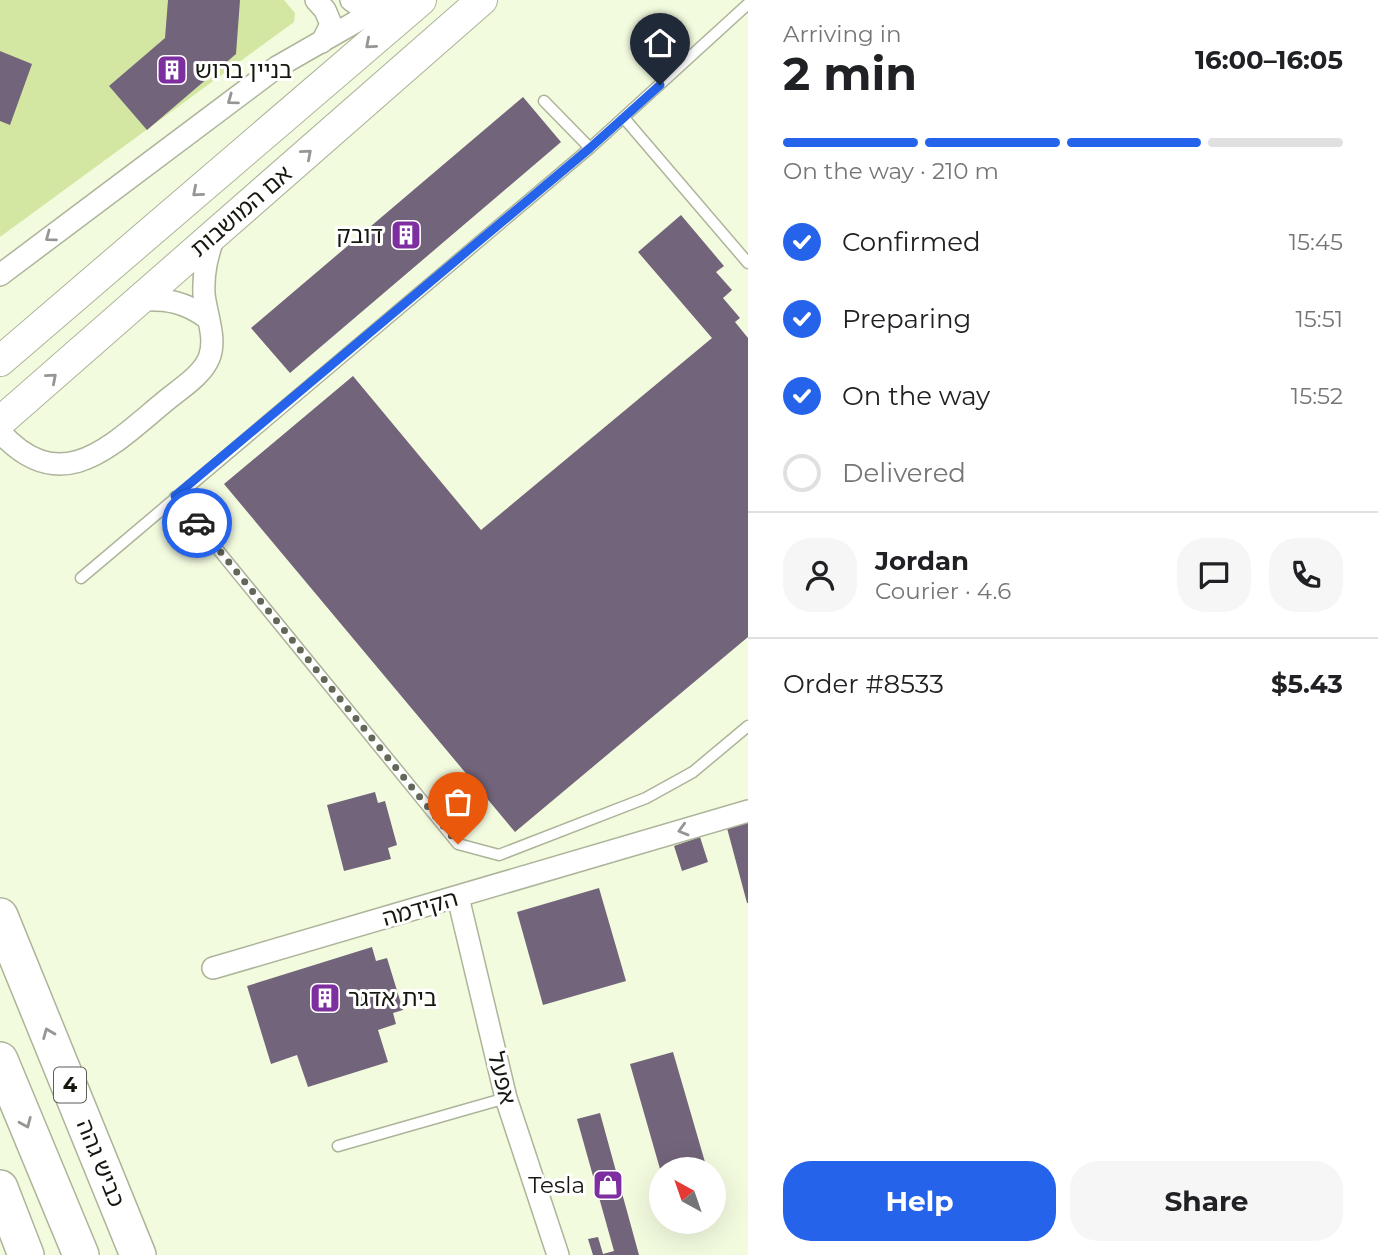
<!DOCTYPE html>
<html lang="en">
<head>
<meta charset="utf-8">
<style>
  :root { --surface:#fff; --page:#f6f6f6; --text:#202124; --muted:#757577; --line:#e0e0e0; --accent:#2563eb }
  body { margin:0; font-family:Montserrat,"Noto Sans Hebrew",sans-serif; background:var(--page); color:var(--text); height:100vh; display:flex; flex-direction:column; font-size:26px; white-space:nowrap }
  * { box-sizing:border-box; margin:0 }
  p { font-size:23px; color:var(--muted) }
  .icon { flex:none; width:38px; height:38px; fill:none; stroke:currentColor; stroke-width:2; stroke-linecap:round; stroke-linejoin:round }
  .map { position:relative; flex:1; overflow:hidden }
  .drawer { display:flex; flex-direction:column; background:var(--surface); width:630px }
  .drawer>* { flex:none }
  .needle { width:46px; rotate:320deg }
  .buttons { position:absolute; left:649px; top:1157px; display:grid; gap:14px }
  .buttons a { display:grid; place-items:center; width:77px; height:77px; border-radius:50%; background:var(--surface); box-shadow:0 7px 28px #0002; font-size:35px }
  .pin { position:absolute; display:grid; place-items:center; width:60px; height:60px; color:#fff; margin:-72px -30px; border-radius:50% 50% 50% 0; rotate:-45deg; box-shadow:0 0 7px #0007 }
  .pin .icon { rotate:45deg }
  .courier { position:absolute; display:grid; place-items:center; width:70px; height:70px; margin:-35px; border:5px solid #2563eb; border-radius:50%; background:#fff; color:#222; box-shadow:0 2px 9px #0007 }
  .overview em { font-style:normal; font-weight:700 }
  .overview div { display:flex; flex-direction:column-reverse }
  .overview { display:flex; align-items:center; justify-content:space-between; height:119px; padding:0 35px }
  h1 { font-size:46px; font-weight:700; line-height:52px }
  .bar { display:grid; grid-template-columns:repeat(4,1fr); gap:10px 7px; align-content:center; height:84px; padding:0 35px }
  .bar i { height:9px; border-radius:5px; background:var(--line) }
  .bar .current { background:var(--accent) }
  .bar p { grid-column:span 4 }
  .line { display:flex; align-items:center; gap:18px; padding:0 35px; border-top:2px solid var(--line) }
  .line div { flex:1 }
  .round { display:grid; place-items:center; flex:none; width:74px; height:74px; border-radius:28px; background:var(--page) }
  ol { padding:0 35px; list-style:none }
  li { display:flex; align-items:center; gap:21px; height:77px }
  li p { margin-inline-start:auto }
  li .icon { padding:7px; border-radius:50%; background:var(--accent); color:#fff; stroke-width:4 }
  li:last-child { color:var(--muted) }
  li i { width:38px; height:38px; border:4px solid var(--line); border-radius:50% }
  .action { display:flex; gap:14px; margin-top:auto; padding:14px 35px }
  .action a { flex:1; height:80px; border-radius:28px; background:var(--accent); color:#fff; font-size:28px; font-weight:700; line-height:80px; text-align:center }
  .action a+a { background:var(--page); color:var(--text) }
  main { display:flex; flex:1; min-height:0 }
  .map>svg:first-child { display:block }
  .green { fill:#d4e7a2 }
  .building { fill:#72647a }
  .lines { fill:none; stroke-linecap:round; stroke-linejoin:round }
  .service-casing { stroke:#acb499; stroke-width:13 }
  .minor-casing { stroke:#acb499; stroke-width:24 }
  .secondary-casing { stroke:#acb499; stroke-width:32 }
  .trunk-casing { stroke:#acb499; stroke-width:38 }
  .service { stroke:#fff; stroke-width:10 }
  .minor { stroke:#fff; stroke-width:21 }
  .secondary { stroke:#fff; stroke-width:30 }
  .trunk { stroke:#fff; stroke-width:35 }
  .oneway { stroke:#969793 }
  .done { stroke:#636757; stroke-width:7; stroke-dasharray:0 12.6 }
  .route { stroke:#2563eb; stroke-width:9 }
  .labels { text-anchor:middle; stroke-width:6; stroke-linejoin:round; paint-order:stroke }
  .shield { fill:#fff; stroke:#5b5d56; stroke-width:2 }
  .shield-label { font-size:21px; font-weight:bold; fill:#15180e }
  .poi-label { font-size:23px; fill:#15180e; stroke:#fff; text-anchor:start }
  .street-label { font-size:23px; fill:#15180e; stroke:#fff }
</style>
</head>
<body>
<main>
<div class="map">
<svg width="748" height="1255" viewBox="0 0 748 1255">
  <rect width="100%" height="100%" fill="#f3fbdf"/>
  <path class="green" d="M0 0H284L295 13 294 22 0 237Z"/>
  <path class="building" d="M168 0H240L236 54 147 130 109 86 165 38Z
    M0 51 32 64 10 125 0 121Z
    M523 97 561 142 290 373 251 328Z
    M681 215 724 266 716 272 732 290 723 298 740 318 735 322 748 338V637L515 832 224 484 353 376 481 530 712 338 638 252Z
    M375 792 378 803 385 801 397 845 388 848 391 859 344 871 327 805Z
    M748 822V903H747L727 828Z
    M700 837 708 862 682 871 674 846Z
    M599 888 626 981 543 1005 517 912Z
    M372 947 376 961 387 958 403 1010 393 1013 396 1024 378 1030 388 1062 308 1087 297 1055 271 1064 247 986Z
    M673 1052 707 1169H660L630 1064Z
    M600 1113 639 1255H593L588 1239 598 1237 603 1254 614 1251 577 1119Z"/>
  <g class="lines">
    <g class="service-casing">
      <path id="service" d="M544 101 590 148
        M624 118 748 263
        M175 497 458 844 499 855 646 798 693 772 748 726
        M81 578 590 148 748 4
        M338 1146 506 1098"/>
    </g>
    <g class="minor-casing">
      <path id="minor" d="M316 0 325 10 331 24 322 42
        M351 0 362 8 384 5
        M0 275 277 67 394 0
        M141 300C168 299 185 302 207 318
        M0 432C61 499 110 447 163 403 178 390 202 376 209 358 217 339 206 314 204 294 203 272 207 257 214 236
        M458 897 506 1098 558 1255
        M213 968 748 811"/>
    </g>
    <g class="secondary-casing">
      <path id="secondary" d="M0 361 421 0
        M0 422 482 0"/>
    </g>
    <g class="trunk-casing">
      <path id="trunk" d="M0 916 138 1255
        M0 1060 81 1255
        M0 1188 26 1255"/>
    </g>
    <use href="#service" class="service"/>
    <use href="#minor" class="minor"/>
    <use href="#secondary" class="secondary"/>
    <use href="#trunk" class="trunk"/>
  </g>
  <defs><path id="oneway-chevron" d="M-2-3.5L2.5 0L-2 3.5" fill="none" stroke-width="1.6" stroke-linecap="round" stroke-linejoin="round" transform="scale(1.75)"/></defs>
  <g class="oneway">
    <use href="#oneway-chevron" transform="translate(370 44) rotate(139)"/>
    <use href="#oneway-chevron" transform="translate(232 100) rotate(144)"/>
    <use href="#oneway-chevron" transform="translate(307 154) rotate(-41)"/>
    <use href="#oneway-chevron" transform="translate(197 192) rotate(139)"/>
    <use href="#oneway-chevron" transform="translate(50 237) rotate(143)"/>
    <use href="#oneway-chevron" transform="translate(52 378) rotate(-41)"/>
    <use href="#oneway-chevron" transform="translate(683 830) rotate(164)"/>
    <use href="#oneway-chevron" transform="translate(48 1033) rotate(-112)"/>
    <use href="#oneway-chevron" transform="translate(26 1123) rotate(67)"/>
  </g>
  <g class="lines">
    <path class="done" d="M197 523 458 844"/>
    <path class="route" d="M197 523 175 496 590 148 660 85"/>
  </g>
  <defs>
    <g id="building-square" transform="scale(1.575)"><rect x="-9" y="-9" width="18" height="18" rx="4" fill="#7d2e9f" stroke="#fff"/><path d="M-4-6H4V6H1V3H-1V6H-4ZM-2.5-4.3h1.7v1.8h-1.7ZM.8-4.3h1.7v1.8H.8ZM-2.5-1h1.7V.8h-1.7ZM.8-1h1.7V.8H.8Z" fill="#fff"/></g>
    <g id="shop-square" transform="scale(1.575)"><rect x="-9" y="-9" width="18" height="18" rx="4" fill="#7d2e9f" stroke="#fff"/><path d="M-5-2.5h2.3a2.7 3.5 0 0 1 5.4 0H5L5.5 6h-11ZM-1.5-2.5h3a1.5 2.3 0 0 0-3 0Z" fill="#fff"/></g>
  </defs>
  <g fill-rule="evenodd">
    <use href="#building-square" x="172" y="70"/>
    <use href="#building-square" x="406" y="235"/>
    <use href="#building-square" x="325" y="998"/>
    <use href="#shop-square" x="608" y="1185"/>
  </g>
  <g class="labels">
    <rect class="shield" x="54" y="1067.5" width="32" height="35" rx="5"/>
    <g class="shield-label">
      <text x="70" y="1092">4</text>
    </g>
    <g class="poi-label">
      <text x="195" y="78">בניין ברוש</text>
      <text x="383" y="243" text-anchor="end">דובק</text>
      <text x="348" y="1006">בית אדגר</text>
      <text x="585" y="1193" text-anchor="end">Tesla</text>
    </g>
    <g class="street-label">
      <text transform="translate(241 211) rotate(-41)" y="8">אם המושבות</text>
      <text transform="translate(420 908) rotate(-16)" y="8">הקידמה</text>
      <text transform="translate(502 1078) rotate(76)" y="8">אפעל</text>
      <text transform="translate(101 1163) rotate(68)" y="8">כביש גהה</text>
    </g>
  </g>
</svg>
<div class="buttons">
<a><svg class="needle" viewBox="-14 -14 28 28"><path d="M0-13l5 13h-10z" fill="#e53935"/><path d="M0 13l5-13h-10z" fill="#757577"/></svg></a>
</div>
<div class="pin" style="left:458px;top:844px;background:#ea580c"><svg class="icon" aria-label="bag" viewBox="0 0 24 24"><path d="M5 8h14l-1 12H6zM9 8a3 3 0 0 1 6 0"/></svg></div>
<div class="pin" style="left:660px;top:85px;background:#1f2937"><svg class="icon" aria-label="home" viewBox="0 0 24 24"><path d="M3 11l9-7 9 7M6 9v11h12V9"/></svg></div>
<div class="courier" style="left:197px;top:523px"><svg class="icon" aria-label="car" viewBox="0 0 24 24"><path d="M5 17H2v-5l4-1 3-4h7l3 4 3 1v5h-3M9 17h6M6 11h13"/><circle cx="7" cy="17" r="2"/><circle cx="17" cy="17" r="2"/></svg></div>
</div>
<section class="drawer">
<div class="overview"><div><h1>2 min</h1><p>Arriving in</p></div><em>16:00–16:05</em></div>
<div class="bar"><i class="current"></i><i class="current"></i><i class="current"></i><i></i><p>On the way · 210 m</p></div>
<ol>
<li><svg class="icon" aria-label="check" viewBox="0 0 24 24"><path d="M5 12l5 5 9-10"/></svg>Confirmed<p>15:45</p></li>
<li><svg class="icon" aria-label="check" viewBox="0 0 24 24"><path d="M5 12l5 5 9-10"/></svg>Preparing<p>15:51</p></li>
<li><svg class="icon" aria-label="check" viewBox="0 0 24 24"><path d="M5 12l5 5 9-10"/></svg>On the way<p>15:52</p></li>
<li><i></i>Delivered</li>
</ol>
<div class="line" style="height:126px"><a class="round"><svg class="icon" aria-label="person" viewBox="0 0 24 24"><circle cx="12" cy="8" r="4"/><path d="M4 21q1-7 8-7t8 7"/></svg></a><div><b>Jordan</b><p>Courier · 4.6</p></div><a class="round"><svg class="icon" aria-label="chat" viewBox="0 0 24 24"><path d="M4 5h16v11H9l-5 4z"/></svg></a><a class="round"><svg class="icon" aria-label="phone" viewBox="0 0 24 24"><path d="M5 4h4l2 5-3 2q2 4 5 5l2-3 5 2v4C11 20 4 13 5 4z"/></svg></a></div>
<div class="line" style="height:91px"><div>Order #8533</div><b>$5.43</b></div>
<div class="action"><a>Help</a><a>Share</a></div>
</section>
</main>
</body>
</html>
